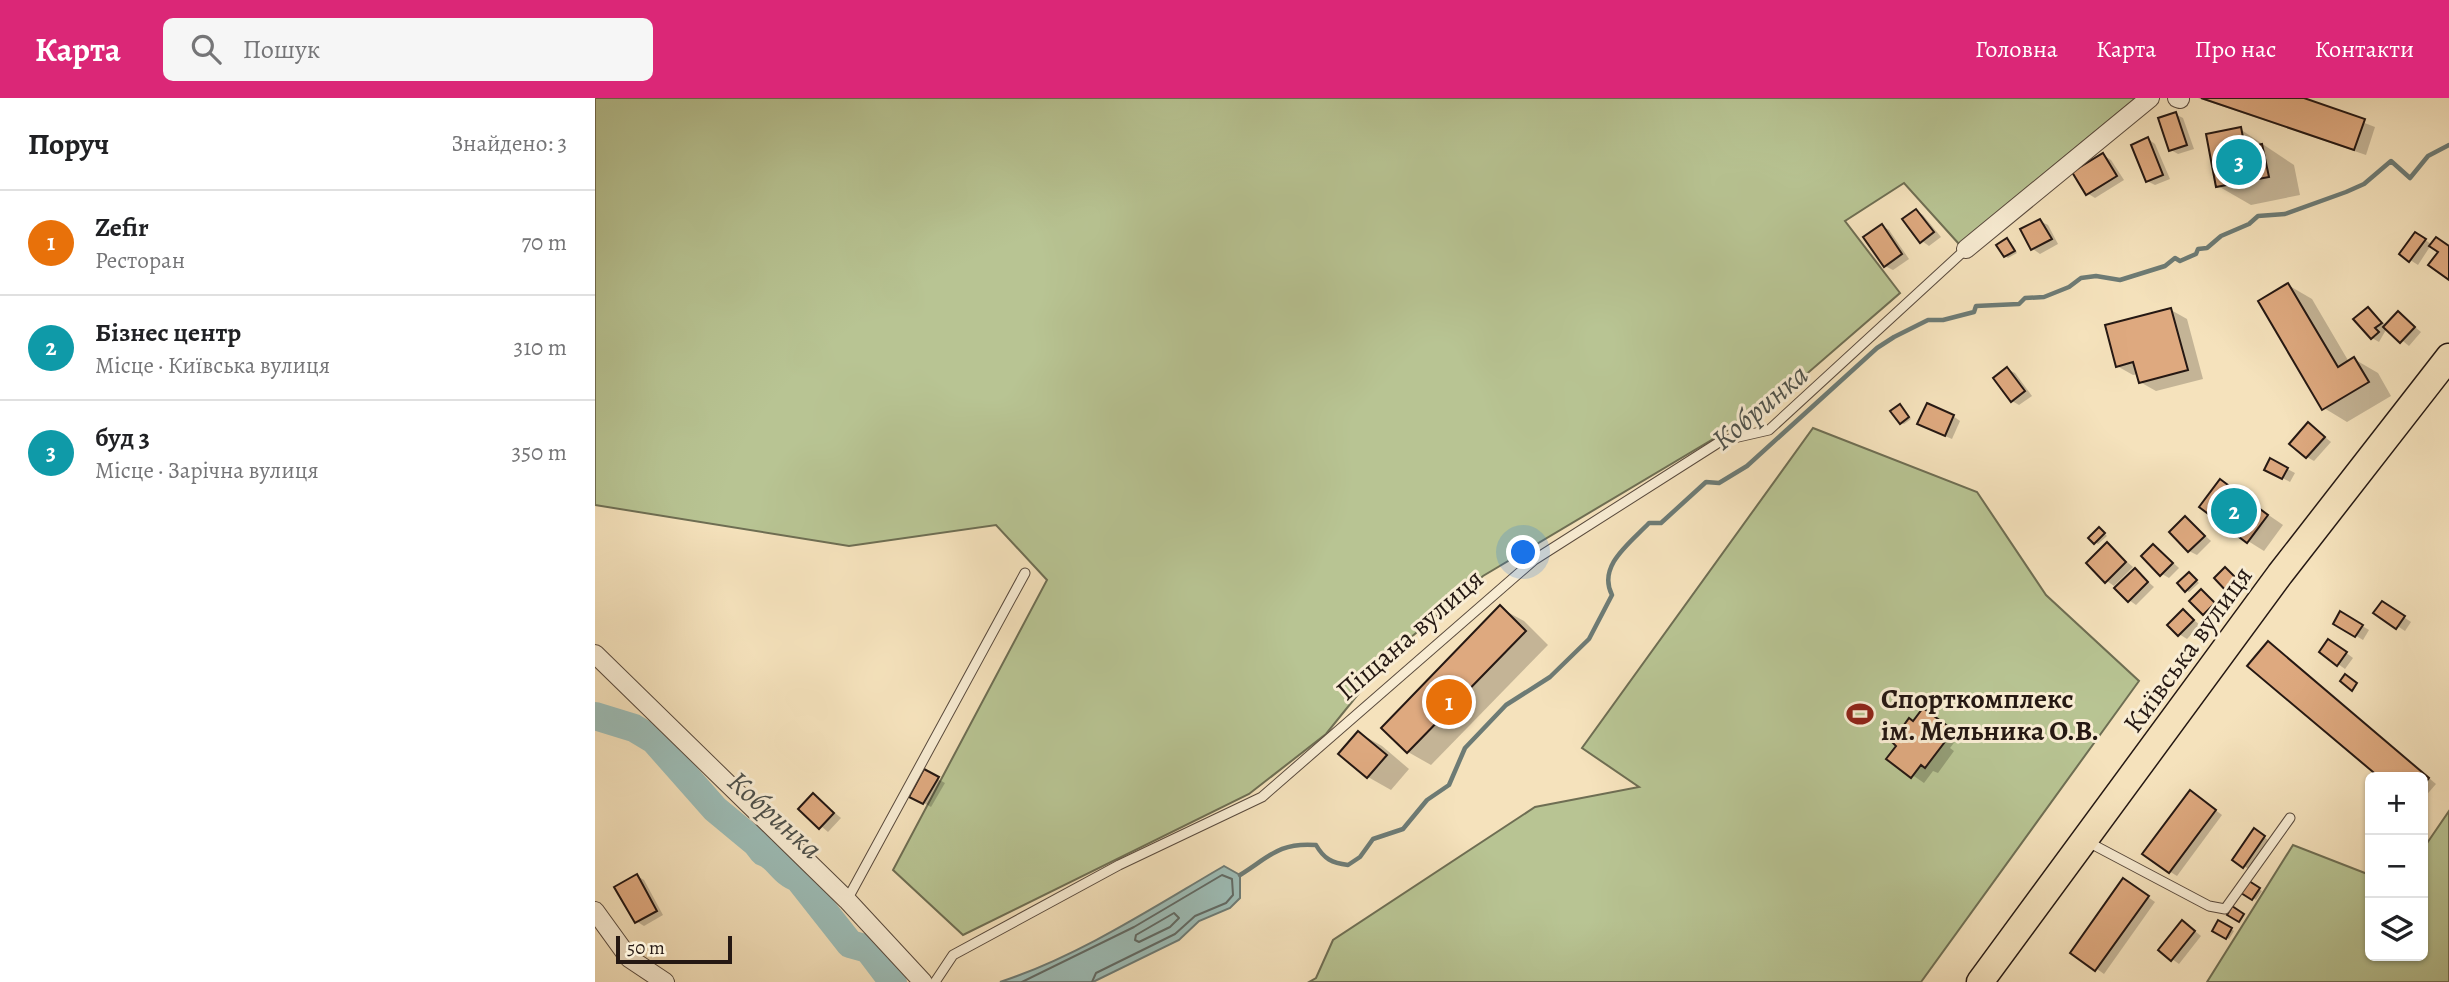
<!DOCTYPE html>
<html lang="uk">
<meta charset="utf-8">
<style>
body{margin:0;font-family:Alegreya,serif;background:#f6f6f6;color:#202124}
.controls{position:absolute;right:21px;bottom:21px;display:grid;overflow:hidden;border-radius:10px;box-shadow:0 2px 5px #0004}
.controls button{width:63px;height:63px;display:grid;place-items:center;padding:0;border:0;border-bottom:2px solid #e0e0e0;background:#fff;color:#202124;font:35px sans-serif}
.scale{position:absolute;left:21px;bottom:18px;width:116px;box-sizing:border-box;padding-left:7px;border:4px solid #251813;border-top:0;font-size:19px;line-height:24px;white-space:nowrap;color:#251813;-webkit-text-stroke:5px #f8ecd3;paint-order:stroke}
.you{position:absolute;left:929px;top:455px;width:24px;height:24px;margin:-18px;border:5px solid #fff;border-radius:50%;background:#1a73e8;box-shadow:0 0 0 10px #1a73e833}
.badge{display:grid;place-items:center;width:46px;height:46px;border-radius:50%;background:#db2777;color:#fff;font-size:23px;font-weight:700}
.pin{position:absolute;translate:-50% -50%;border:4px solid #fff;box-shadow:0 2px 7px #0006}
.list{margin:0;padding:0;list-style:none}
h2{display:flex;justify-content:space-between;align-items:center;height:91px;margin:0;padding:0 28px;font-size:30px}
h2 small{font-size:23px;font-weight:400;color:#757577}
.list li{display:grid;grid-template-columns:46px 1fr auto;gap:21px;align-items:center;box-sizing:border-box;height:105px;padding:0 28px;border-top:2px solid #e0e0e0}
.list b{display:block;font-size:26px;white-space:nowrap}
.list p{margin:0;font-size:23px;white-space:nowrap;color:#757577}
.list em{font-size:23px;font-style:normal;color:#757577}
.icon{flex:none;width:38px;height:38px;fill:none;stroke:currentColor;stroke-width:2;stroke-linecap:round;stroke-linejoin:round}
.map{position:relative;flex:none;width:1854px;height:884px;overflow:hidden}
header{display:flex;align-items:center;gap:42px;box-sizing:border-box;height:98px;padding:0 35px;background:#db2777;color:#fff}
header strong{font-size:33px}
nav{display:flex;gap:38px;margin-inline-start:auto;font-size:24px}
.search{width:490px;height:63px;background:#f6f6f6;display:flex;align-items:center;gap:18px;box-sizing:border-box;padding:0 24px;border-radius:10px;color:#757577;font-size:26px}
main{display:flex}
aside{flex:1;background:#fff}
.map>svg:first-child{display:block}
</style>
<header>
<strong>Карта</strong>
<div class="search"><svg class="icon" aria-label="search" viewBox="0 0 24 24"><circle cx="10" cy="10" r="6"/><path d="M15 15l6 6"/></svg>Пошук</div>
<nav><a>Головна</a><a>Карта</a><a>Про нас</a><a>Контакти</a></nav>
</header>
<main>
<aside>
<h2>Поруч<small>Знайдено: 3</small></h2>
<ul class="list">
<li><span class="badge" style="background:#e8710a">1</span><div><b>Zefir</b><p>Ресторан</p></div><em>70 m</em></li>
<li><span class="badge" style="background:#0f9aa8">2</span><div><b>Бізнес центр</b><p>Місце · Київська вулиця</p></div><em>310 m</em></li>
<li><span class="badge" style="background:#0f9aa8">3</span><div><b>буд 3</b><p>Місце · Зарічна вулиця</p></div><em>350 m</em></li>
</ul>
</aside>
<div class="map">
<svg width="1854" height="884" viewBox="0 0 1854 884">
<rect width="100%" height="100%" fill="#f5e2bc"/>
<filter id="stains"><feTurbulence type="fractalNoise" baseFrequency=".00286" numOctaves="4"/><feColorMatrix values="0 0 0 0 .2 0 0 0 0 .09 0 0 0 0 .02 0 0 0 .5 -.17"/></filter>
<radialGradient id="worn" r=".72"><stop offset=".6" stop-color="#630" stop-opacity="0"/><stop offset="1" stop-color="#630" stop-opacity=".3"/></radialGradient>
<g fill="#b8c493" stroke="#6e6e53" stroke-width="2">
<polygon points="0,0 1541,0 1364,146 1309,85 1250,123 1305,195 1177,306 888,478 794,558 731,636 654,696 368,837 298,772 452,482 401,427 254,448 0,407"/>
<polygon points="1218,330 1382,394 1451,497 1544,583 1326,884 714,884 721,880 738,842 940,709 1044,689 987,650"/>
<polygon points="1854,713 1854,884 1612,884 1698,747 1775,777 1775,858 1828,858 1828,751"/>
</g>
<path fill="#9dbdb7" stroke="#6d7b75" stroke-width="2" d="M629,768L645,777V800L635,810L604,823L584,842L498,884H405C484,858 557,810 629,768Z"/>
<g fill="#0003">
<polygon points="1603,0 1704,0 1780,29 1771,57"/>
<polygon points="1580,16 1588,20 1599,51 1583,56 1576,52"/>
<polygon points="1645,31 1699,67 1705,97 1656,107 1623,88"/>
<polygon points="1553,41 1560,46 1575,81 1560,87 1552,83"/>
<polygon points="1508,57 1516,62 1529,82 1500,100 1492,95"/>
<polygon points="1321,113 1328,117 1346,139 1334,148 1327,143"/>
<polygon points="1445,123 1453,127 1463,146 1445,156 1438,151 1427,132"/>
<polygon points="1287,128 1294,132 1314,161 1298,172 1290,168"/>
<polygon points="1828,140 1837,147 1854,149 1854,180 1845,154 1836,147 1823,167 1806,156"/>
<polygon points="1412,142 1422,155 1413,160 1410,158"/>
<polygon points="1693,187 1717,201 1754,264 1759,261 1783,275 1796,298 1752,324 1729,310"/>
<polygon points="1773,211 1792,228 1803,215 1826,234 1814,248 1792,230 1784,244 1777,240"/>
<polygon points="1576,212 1592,221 1608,281 1561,293 1545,284 1543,276 1538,277 1522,268"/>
<polygon points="1412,271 1420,275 1437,298 1424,307 1417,303"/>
<polygon points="1308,310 1316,321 1309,326 1306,325"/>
<polygon points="1358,318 1365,323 1357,341 1332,330"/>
<polygon points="1714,326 1736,344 1719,363 1712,359"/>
<polygon points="1676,362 1700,375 1695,384 1671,371"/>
<polygon points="1626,384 1688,427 1669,453 1653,443"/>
<polygon points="1591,420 1616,443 1602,457 1594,453"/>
<polygon points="1507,433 1512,438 1503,446 1500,444"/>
<polygon points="1512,447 1538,469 1519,488 1512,483"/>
<polygon points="1559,448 1584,470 1574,480 1567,476"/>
<polygon points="1630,471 1652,490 1643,499 1635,495"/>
<polygon points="1540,472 1559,489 1541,507 1534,502"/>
<polygon points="1597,478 1604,485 1594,494 1591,492"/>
<polygon points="1607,493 1626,510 1617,519 1609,515"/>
<polygon points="1794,509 1816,524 1810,533 1781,514"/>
<polygon points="905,510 929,523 953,547 836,667 813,654"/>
<polygon points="1588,513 1605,527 1592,541 1584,536"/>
<polygon points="1746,515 1774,532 1768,542 1740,525"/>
<polygon points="1741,547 1758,560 1750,571 1743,566"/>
<polygon points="1680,550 1841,686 1828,701 1828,679 1786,679 1655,568"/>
<polygon points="1329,612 1365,637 1355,650 1359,653 1343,675 1338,673 1329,685 1294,661"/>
<polygon points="764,635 787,648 814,671 796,692 773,679"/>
<polygon points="330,674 350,685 336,709 317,698"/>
<polygon points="218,697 246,720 233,734 206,711"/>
<polygon points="1603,699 1627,717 1582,778 1574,773"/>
<polygon points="1666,737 1676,744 1656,773 1649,768"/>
<polygon points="42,778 49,782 68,817 49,828 41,823"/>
<polygon points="1655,786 1667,793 1661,802 1649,795"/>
<polygon points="1536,787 1560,804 1509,876 1478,854"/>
<polygon points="1624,824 1639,833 1634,841 1619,833"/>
<polygon points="1595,829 1606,838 1584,866 1577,861"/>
</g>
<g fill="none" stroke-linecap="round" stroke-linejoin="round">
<g stroke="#616a65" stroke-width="2">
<polygon points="579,815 584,820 575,829 544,844 540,842 541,837"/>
<polyline points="427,884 539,829 627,777 637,781 638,797 631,805 600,818 580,836 501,875 497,884"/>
</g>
<path stroke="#6d7b75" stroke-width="4.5" d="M645,777C674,759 684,744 721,747C729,761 737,765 753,767L765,759L778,741L808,731L832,702L854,687L870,650L911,607L955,579L994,541L1017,497C1002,468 1035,445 1054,425H1066L1111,384L1124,385L1152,368L1282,250L1299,239L1333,222H1348L1379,214L1381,208L1424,206L1430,200L1449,199L1474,189L1486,180L1501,178L1525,182L1570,168L1580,160L1585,163L1601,156L1603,151L1612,150L1626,138L1654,126L1663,118L1690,116L1751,94L1769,86L1796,63L1815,80L1833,58L1854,47"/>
<path stroke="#9dbdb7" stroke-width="28" d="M0,618L39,630L59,642L120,711L161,745L168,754C182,758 188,776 203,780L255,846L273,851L298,884"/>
</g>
<g fill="#dea97f" stroke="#251813" stroke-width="2">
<polygon points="1606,0 1709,0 1770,21 1759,52"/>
<polygon points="1581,14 1592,47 1574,53 1563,20"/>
<polygon points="1646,29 1650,50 1667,46 1674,79 1621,89 1611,36"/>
<polygon points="1553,39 1568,77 1551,84 1536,47"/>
<polygon points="1508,55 1522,78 1491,97 1477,74"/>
<polygon points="1321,111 1339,134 1325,145 1307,121"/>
<polygon points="1445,121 1457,141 1436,152 1425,131"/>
<polygon points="1287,126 1307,156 1289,169 1268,139"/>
<polygon points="1820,134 1831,141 1814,164 1804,156"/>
<polygon points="1841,139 1854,148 1854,182 1833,167 1843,154 1834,148"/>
<polygon points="1412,140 1420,153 1409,159 1401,147"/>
<polygon points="1693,185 1743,269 1759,259 1774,284 1727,312 1663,203"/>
<polygon points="1773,209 1787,225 1780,230 1784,234 1776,241 1758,221"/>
<polygon points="1576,210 1593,272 1544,285 1538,264 1521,269 1510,227"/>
<polygon points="1803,213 1820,229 1805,245 1788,229"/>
<polygon points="1412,269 1430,293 1416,304 1398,280"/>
<polygon points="1332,305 1359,317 1350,338 1322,326"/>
<polygon points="1305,306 1314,319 1305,326 1295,313"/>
<polygon points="1713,324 1730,339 1711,360 1694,346"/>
<polygon points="1675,360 1693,370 1687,381 1669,372"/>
<polygon points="1625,381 1673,417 1652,445 1604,409"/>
<polygon points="1590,418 1610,438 1593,454 1574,434"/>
<polygon points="1504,429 1510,435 1499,446 1493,440"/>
<polygon points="1512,444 1531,464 1510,485 1491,465"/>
<polygon points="1558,446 1578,465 1565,478 1546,458"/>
<polygon points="1630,469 1646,485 1634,496 1619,480"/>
<polygon points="1540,470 1553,484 1533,504 1519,490"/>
<polygon points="1594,474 1602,482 1590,494 1582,485"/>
<polygon points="1606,491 1620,505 1608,517 1594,503"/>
<polygon points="1787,503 1810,518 1801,531 1778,515"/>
<polygon points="905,507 931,533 812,655 786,630"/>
<polygon points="1588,511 1599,522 1583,538 1572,527"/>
<polygon points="1745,513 1768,527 1760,539 1738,526"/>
<polygon points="1733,541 1752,554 1742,568 1724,554"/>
<polygon points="1673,543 1834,680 1828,688 1828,679 1784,679 1652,568"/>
<polygon points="1750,576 1762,585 1757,593 1745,583"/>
<polygon points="1328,610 1354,629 1344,642 1349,645 1330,670 1326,667 1316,680 1291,661 1301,648 1297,644 1314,620 1318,623"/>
<polygon points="763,633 792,657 772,680 743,656"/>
<polygon points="329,671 344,679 328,706 314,699"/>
<polygon points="1595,692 1621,712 1574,775 1547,756"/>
<polygon points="218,695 239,715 224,731 203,711"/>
<polygon points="1659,730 1670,738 1648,770 1637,762"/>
<polygon points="42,776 62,813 40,825 19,789"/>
<polygon points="1528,780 1554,798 1500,873 1475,855"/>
<polygon points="1654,783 1665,790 1657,802 1646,795"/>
<polygon points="1637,808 1649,816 1644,824 1632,817"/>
<polygon points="1587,822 1600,833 1576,863 1563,852"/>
<polygon points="1623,822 1637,830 1631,841 1617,833"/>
</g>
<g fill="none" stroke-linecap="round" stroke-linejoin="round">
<g stroke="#594a3d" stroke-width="11">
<g id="service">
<polyline points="1493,744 1614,808 1630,811 1695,720"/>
<polyline points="252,802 430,475"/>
<polyline points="340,884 358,857 524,767 667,699 939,462 1126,343 1174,332 1371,151"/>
</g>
</g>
<g stroke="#594a3d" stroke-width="20">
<g id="minor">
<polyline points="1582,0 1585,1"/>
<polyline points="1371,151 1555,0"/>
<polyline points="0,556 252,802 328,884"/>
<polyline points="0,813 34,860 70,884"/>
</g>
</g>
<g stroke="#251813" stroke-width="29">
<polyline id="primary" points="1385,884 1685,476 1854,259"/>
</g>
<use href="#service" stroke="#f8ecd3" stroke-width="9"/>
<use href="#minor" stroke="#f8ecd3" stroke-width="18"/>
<use href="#primary" stroke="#f5e2bc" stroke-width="26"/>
</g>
<defs>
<g id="stadium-bare" transform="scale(2.1)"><path d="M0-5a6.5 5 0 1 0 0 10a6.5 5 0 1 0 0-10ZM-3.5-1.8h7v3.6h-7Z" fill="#8f2418" stroke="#f8ecd3" stroke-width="2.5" paint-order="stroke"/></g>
</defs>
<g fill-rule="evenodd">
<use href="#stadium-bare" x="1265" y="616"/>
</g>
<g text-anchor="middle" stroke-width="6" stroke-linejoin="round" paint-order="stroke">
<g font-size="28" fill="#251813" stroke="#f8ecd3">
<text transform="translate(814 536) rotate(-41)" y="10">Піщана вулиця</text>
<text transform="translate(1592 551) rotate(-54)" y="10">Київська вулиця</text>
</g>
<g font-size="28" font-weight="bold" fill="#251813" stroke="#f8ecd3" text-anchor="start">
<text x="1286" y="610">Спорткомплекс<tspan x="1286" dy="32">ім. Мельника О.В.</tspan></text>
</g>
<g font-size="30" font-style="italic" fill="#4f524c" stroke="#f8ecd3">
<text transform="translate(1165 309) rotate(-40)" y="10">Кобринка</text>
<text transform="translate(180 717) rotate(42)" y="10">Кобринка</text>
</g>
</g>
<rect width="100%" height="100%" filter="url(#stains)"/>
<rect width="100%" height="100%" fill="url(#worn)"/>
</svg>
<div class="controls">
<button>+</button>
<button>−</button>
<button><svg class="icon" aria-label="layers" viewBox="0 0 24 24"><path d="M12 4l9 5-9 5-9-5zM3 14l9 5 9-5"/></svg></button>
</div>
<div class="scale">50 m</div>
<div class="you"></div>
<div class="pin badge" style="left:854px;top:604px;background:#e8710a">1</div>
<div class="pin badge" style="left:1639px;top:413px;background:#0f9aa8">2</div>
<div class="pin badge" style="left:1644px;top:64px;background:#0f9aa8">3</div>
</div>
</main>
